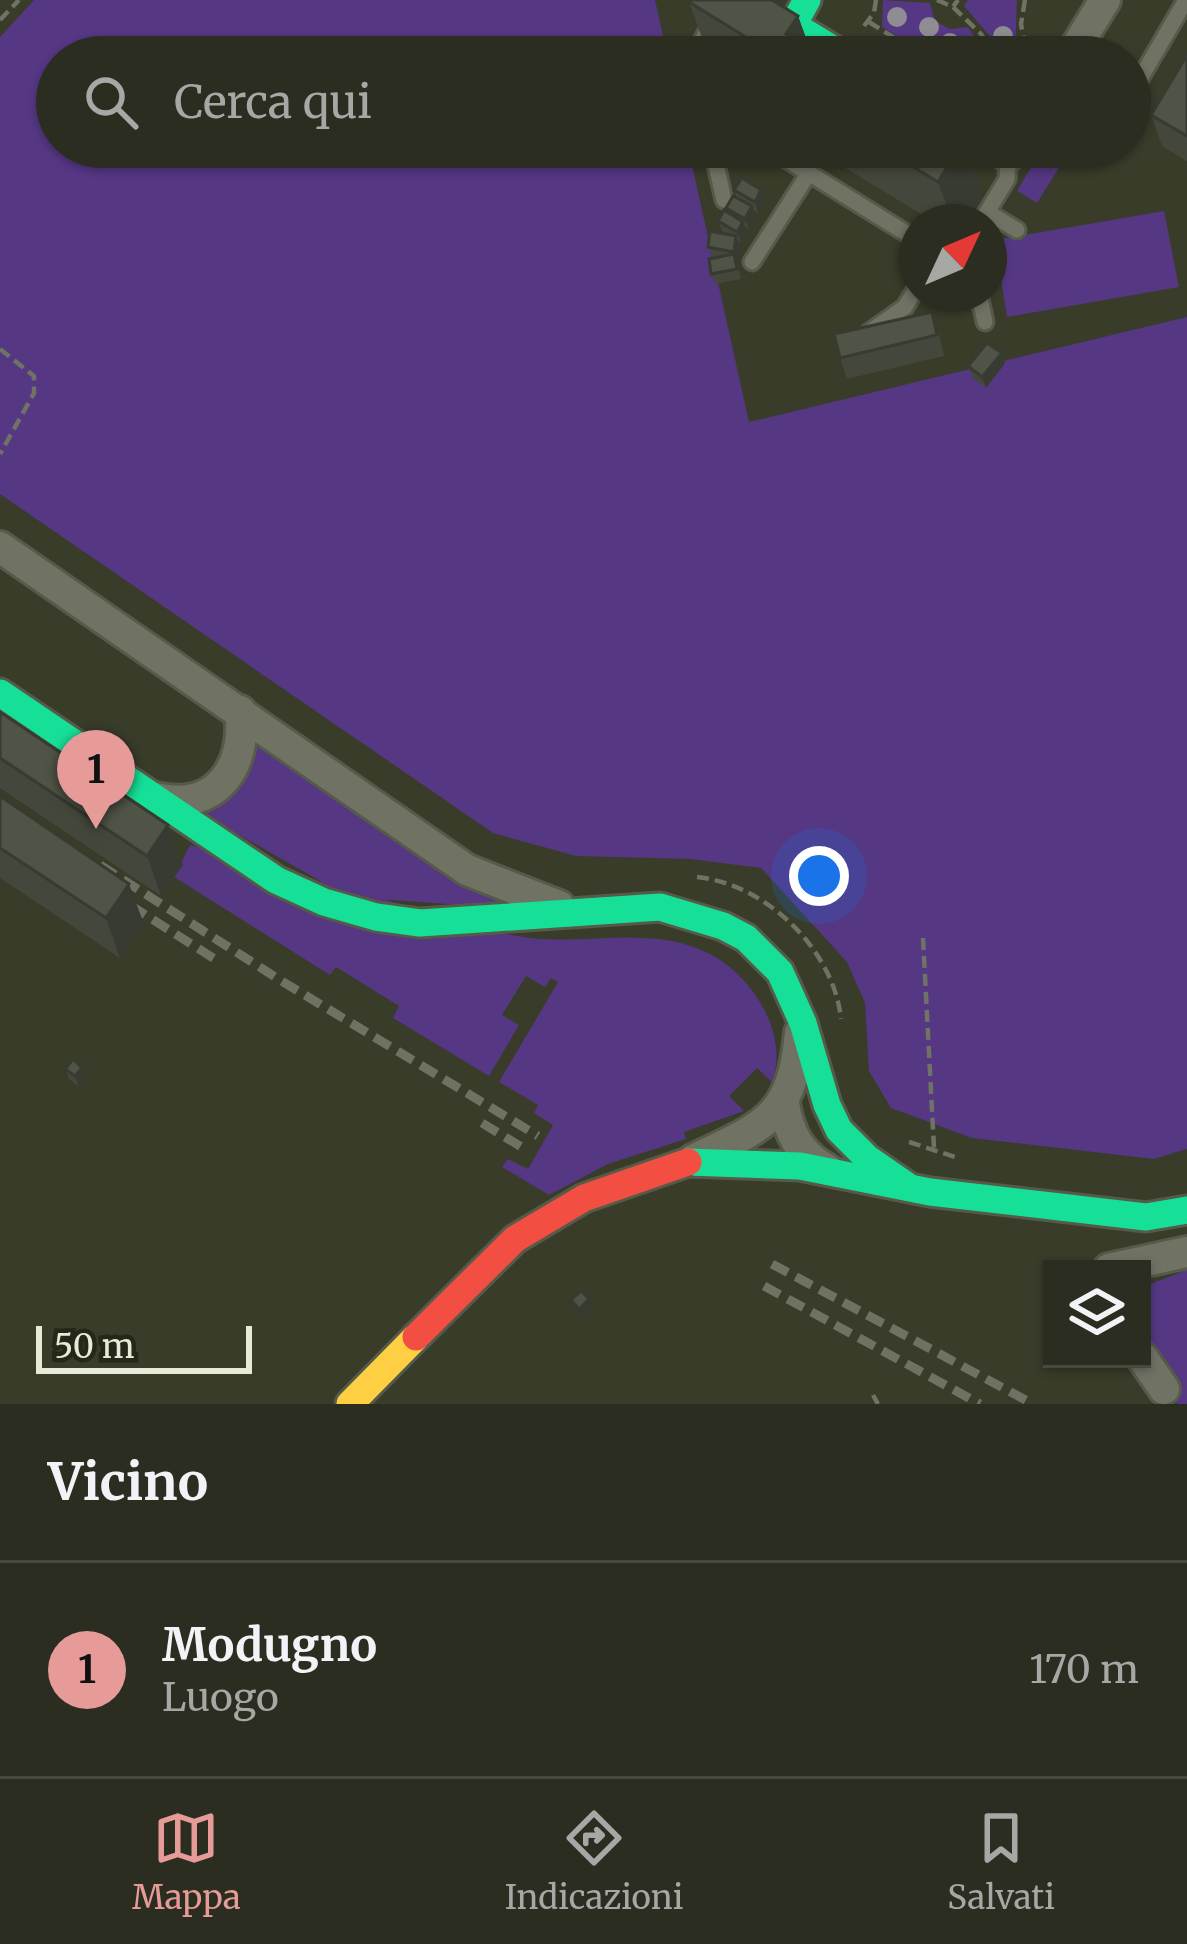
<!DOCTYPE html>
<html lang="it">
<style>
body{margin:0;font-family:Merriweather,serif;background:#323528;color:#f1f3f6}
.controls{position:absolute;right:36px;bottom:36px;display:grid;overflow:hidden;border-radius:0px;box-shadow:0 3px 9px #0004}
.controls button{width:108px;height:108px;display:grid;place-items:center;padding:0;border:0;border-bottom:3px solid #46493d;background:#2a2d1f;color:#f1f3f6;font:60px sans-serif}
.compass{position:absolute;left:899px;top:204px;width:108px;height:108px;border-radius:50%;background:#2a2d1f;box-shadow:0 3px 9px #0004;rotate:46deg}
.scale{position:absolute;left:36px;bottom:30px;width:216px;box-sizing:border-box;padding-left:12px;border:6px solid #e6ead6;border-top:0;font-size:33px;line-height:42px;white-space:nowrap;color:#e6ead6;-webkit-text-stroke:9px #252819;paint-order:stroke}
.you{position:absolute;left:819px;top:876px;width:42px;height:42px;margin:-30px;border:9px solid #fff;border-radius:50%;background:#1a73e8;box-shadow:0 0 0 18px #1a73e833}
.badge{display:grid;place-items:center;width:78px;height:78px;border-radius:50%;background:#e69b98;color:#111;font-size:39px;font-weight:700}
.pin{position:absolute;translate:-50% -99px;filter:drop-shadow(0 3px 6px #0008)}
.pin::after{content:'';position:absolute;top:63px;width:42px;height:36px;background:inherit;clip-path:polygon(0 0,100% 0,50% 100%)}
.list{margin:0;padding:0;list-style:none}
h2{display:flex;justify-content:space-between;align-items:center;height:156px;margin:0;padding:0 48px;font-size:51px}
h2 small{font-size:39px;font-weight:400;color:#a5a8a4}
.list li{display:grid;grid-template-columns:78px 1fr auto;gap:36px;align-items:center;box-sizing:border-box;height:216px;padding:0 48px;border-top:3px solid #46493d}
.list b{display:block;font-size:45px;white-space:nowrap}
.list p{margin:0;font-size:39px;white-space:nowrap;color:#a5a8a4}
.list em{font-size:39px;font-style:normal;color:#a5a8a4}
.icon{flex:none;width:66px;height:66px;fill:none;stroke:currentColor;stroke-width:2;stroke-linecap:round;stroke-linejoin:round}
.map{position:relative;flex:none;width:1187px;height:1404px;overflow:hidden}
.search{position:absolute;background:#2a2d1f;box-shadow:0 3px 9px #0004;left:36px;right:36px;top:36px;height:132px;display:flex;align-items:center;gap:30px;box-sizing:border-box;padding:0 42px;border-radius:66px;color:#a5a8a4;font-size:45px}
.sheet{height:372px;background:#2a2d1f}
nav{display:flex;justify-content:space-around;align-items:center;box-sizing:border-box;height:168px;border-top:3px solid #46493d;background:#2a2d1f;font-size:33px;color:#a5a8a4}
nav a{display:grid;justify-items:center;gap:6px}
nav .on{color:#e69b98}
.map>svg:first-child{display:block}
</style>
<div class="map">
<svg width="1187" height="1404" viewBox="0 0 1187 1404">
<rect width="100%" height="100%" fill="#383c29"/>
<g fill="#553784">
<polygon points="34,0 655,0 668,57 57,57 57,147 688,147 749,422 1187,317 1187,1149 1154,1159 972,1138 891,1108 869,1071 865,1003 847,962 761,868 690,859 576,856 493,833 0,494 0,37"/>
<polygon points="883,0 930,3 935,21 950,29 968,27 988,57 931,57 882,27"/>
<polygon points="968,0 1017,0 1015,55 1005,54 964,6"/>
<polygon points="1039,154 1060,166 1037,203 1017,191"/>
<polygon points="1164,211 1179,287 1007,317 995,240"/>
<polygon points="254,736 504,901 504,908 348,897 201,813 218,805"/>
<path d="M190,845C264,866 338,886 411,907C446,917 482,930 517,936C581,948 647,923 708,953C751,974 790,1033 772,1082L757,1068L729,1096L744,1111L684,1132L686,1139L608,1164L549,1195L502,1167L508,1159L528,1169L553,1125L534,1113L538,1105L499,1082L558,982L551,978L545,987L526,976L502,1015L519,1025L489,1076L393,1018L399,1006L336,967L330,975L174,877Z"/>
<polygon points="1187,1270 1187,1404 1177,1404 1142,1339 1142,1287"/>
</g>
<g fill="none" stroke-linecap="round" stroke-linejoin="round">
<g stroke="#565a49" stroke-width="21">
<g id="lane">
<polyline points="693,57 724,0"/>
<polyline points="1130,96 1186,0"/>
<polyline points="712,147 724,200"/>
<polyline points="786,159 917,240"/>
<polyline points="987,212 1017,230"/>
<polyline points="981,222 1007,179 1008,156"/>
<polyline points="752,262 809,173"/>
<polyline points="979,294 985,322"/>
<polyline points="868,333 905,307 917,287"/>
</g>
</g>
<g stroke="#565a49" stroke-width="36">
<g id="street">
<polyline points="1070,57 1105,0"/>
<polyline points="994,147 1008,156 1014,147"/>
<polyline points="0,547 467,870 559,906"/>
<path d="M156,798C215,812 248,768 240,711"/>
<path d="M784,1104C789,1134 800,1155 828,1170"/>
<path d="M693,1160C765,1125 792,1119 800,1033"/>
<polyline points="1109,1269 1187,1252"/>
<polyline points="1142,1357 1164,1389"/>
</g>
</g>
<g stroke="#565a49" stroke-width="33">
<g id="fast">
<polyline points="807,0 793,25 846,57"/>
<polyline points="0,693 276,880 324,902 376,917 420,923 660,907 723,926 746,938 780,972 803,1023 827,1105 839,1130 867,1158 909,1187"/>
<polyline points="688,1162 800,1166 930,1192 1146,1217 1187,1210"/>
</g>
</g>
<g stroke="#565a49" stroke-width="33">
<polyline id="slow" points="350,1404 416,1337"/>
</g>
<g stroke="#6f7264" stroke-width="4.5" stroke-dasharray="12 6" stroke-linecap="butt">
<polyline points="937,0 953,7 958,0"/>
<polyline points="1025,0 1021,24 1027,57"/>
<polyline points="953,7 981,34 997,57"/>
<polyline points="0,20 19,0"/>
<polyline points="869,22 925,57"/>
<polyline points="864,26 874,13 876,0"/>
<polyline points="0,349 34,376 34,393 0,454"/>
<path d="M697,877C766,884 834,950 841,1019"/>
<polyline points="923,938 934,1148"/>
<polyline points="909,1142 955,1157"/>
<polyline points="873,1395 878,1404"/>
</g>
<use href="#lane" stroke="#707364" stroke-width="15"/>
<use href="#street" stroke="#707364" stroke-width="30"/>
<use href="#fast" stroke="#16e098" stroke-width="27"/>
<use href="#slow" stroke="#ffcf43" stroke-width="27"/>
<g stroke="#6f7263" stroke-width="9" stroke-dasharray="18 9" stroke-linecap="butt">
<polyline points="100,865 280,980 538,1136"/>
<polyline points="130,905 221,963"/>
<polyline points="482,1123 528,1151"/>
<polyline points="772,1264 1033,1404"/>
<polyline points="764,1286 980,1404"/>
</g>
<g stroke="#565a49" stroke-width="33" stroke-linecap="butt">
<polyline id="jam-bridge" points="416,1337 515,1239 584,1198 688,1162"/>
</g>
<use href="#jam-bridge" stroke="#f24e42" stroke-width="27"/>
</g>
<g fill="#8f8c93">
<circle cx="897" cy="17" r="10"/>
<circle cx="929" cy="27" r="10"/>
<circle cx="1003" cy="36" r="10"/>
<circle cx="950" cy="43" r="10"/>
</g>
<g fill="#44483c">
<polygon points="689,2 778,3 798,16 809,48 825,57 709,57"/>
<polygon points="1187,55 1187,161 1162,146 1151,115"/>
<polygon points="811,147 966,147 984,195 967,222 934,222"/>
<polygon points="1067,147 1108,147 1097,165"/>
<polygon points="734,190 765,201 758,213 753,210 756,217 749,229 745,227 747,233 741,243 738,241 740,246 737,262 741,279 715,284 711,274 715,258 712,257 708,247 726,234 722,231 718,221 728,212 726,208 737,198"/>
<polygon points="939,333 944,356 847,379 840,358"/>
<polygon points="1005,363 986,388 972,377 968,366"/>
<polygon points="0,712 183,865 161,896 0,788"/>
<polygon points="0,796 144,924 120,958 0,878"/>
<polygon points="82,1068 85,1078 79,1087 69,1079 65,1069"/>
</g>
<g fill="#373b31">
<polygon points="798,16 813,57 786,34"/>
<polygon points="959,147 966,147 984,195 967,222 953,222 938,182"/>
<polygon points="1090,147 1108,147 1097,165"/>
<polygon points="761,190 765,201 758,213 755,202"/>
<polygon points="752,206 756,217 749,229 745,219"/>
<polygon points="743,222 747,233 741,243 737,232"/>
<polygon points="736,236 740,246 737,262 734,252"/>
<polygon points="1002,353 1005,363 986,388 982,377"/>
<polygon points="168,825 183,865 161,896 147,856"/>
<polygon points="129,884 144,924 120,958 106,918"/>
<polygon points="82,1068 85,1078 79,1087 75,1076"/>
<polygon points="589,1299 593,1310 583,1319 579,1309"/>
</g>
<g fill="#4f5446" stroke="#373b31" stroke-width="3">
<polygon points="690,0 772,0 798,16 786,34 825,57 773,57 775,55 689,2"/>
<polygon points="1187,55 1187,136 1151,115"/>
<polygon points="881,147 959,147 938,182"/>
<polygon points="742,178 761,190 755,202 734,190"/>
<polygon points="733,196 752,206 745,219 726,208"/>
<polygon points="724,210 743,222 737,232 718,221"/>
<polygon points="710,231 736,236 734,252 708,247"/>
<polygon points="734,254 737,269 711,274 709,259"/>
<polygon points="932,312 937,335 840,358 834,334"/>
<polygon points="987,343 1002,353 982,377 968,366"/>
<polygon points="0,712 168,825 147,856 0,758"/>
<polygon points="0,796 129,884 106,918 0,848"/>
<polygon points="73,1059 82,1068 75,1076 65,1069"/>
<polygon points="581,1291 589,1299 579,1309 571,1300"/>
</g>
</svg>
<div class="controls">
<button><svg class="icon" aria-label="layers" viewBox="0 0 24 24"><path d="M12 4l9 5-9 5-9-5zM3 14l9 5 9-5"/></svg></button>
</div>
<svg class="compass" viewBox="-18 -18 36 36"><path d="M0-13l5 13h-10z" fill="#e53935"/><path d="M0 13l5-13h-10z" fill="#a5a8a4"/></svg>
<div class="scale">50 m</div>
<div class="you"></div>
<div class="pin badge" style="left:96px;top:829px">1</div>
<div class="search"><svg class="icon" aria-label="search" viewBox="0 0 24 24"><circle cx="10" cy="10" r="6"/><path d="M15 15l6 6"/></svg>Cerca qui</div>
</div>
<section class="sheet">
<h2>Vicino<small></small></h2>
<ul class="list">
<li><span class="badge">1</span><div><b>Modugno</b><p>Luogo</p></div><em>170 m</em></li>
</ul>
</section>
<nav>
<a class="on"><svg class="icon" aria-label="map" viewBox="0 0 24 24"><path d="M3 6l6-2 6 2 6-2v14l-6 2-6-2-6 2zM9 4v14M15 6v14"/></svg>Mappa</a>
<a><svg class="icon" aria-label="directions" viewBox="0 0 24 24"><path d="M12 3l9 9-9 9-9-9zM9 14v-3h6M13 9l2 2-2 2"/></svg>Indicazioni</a>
<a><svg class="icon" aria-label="saved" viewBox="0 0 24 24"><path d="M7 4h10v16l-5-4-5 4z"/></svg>Salvati</a>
</nav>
